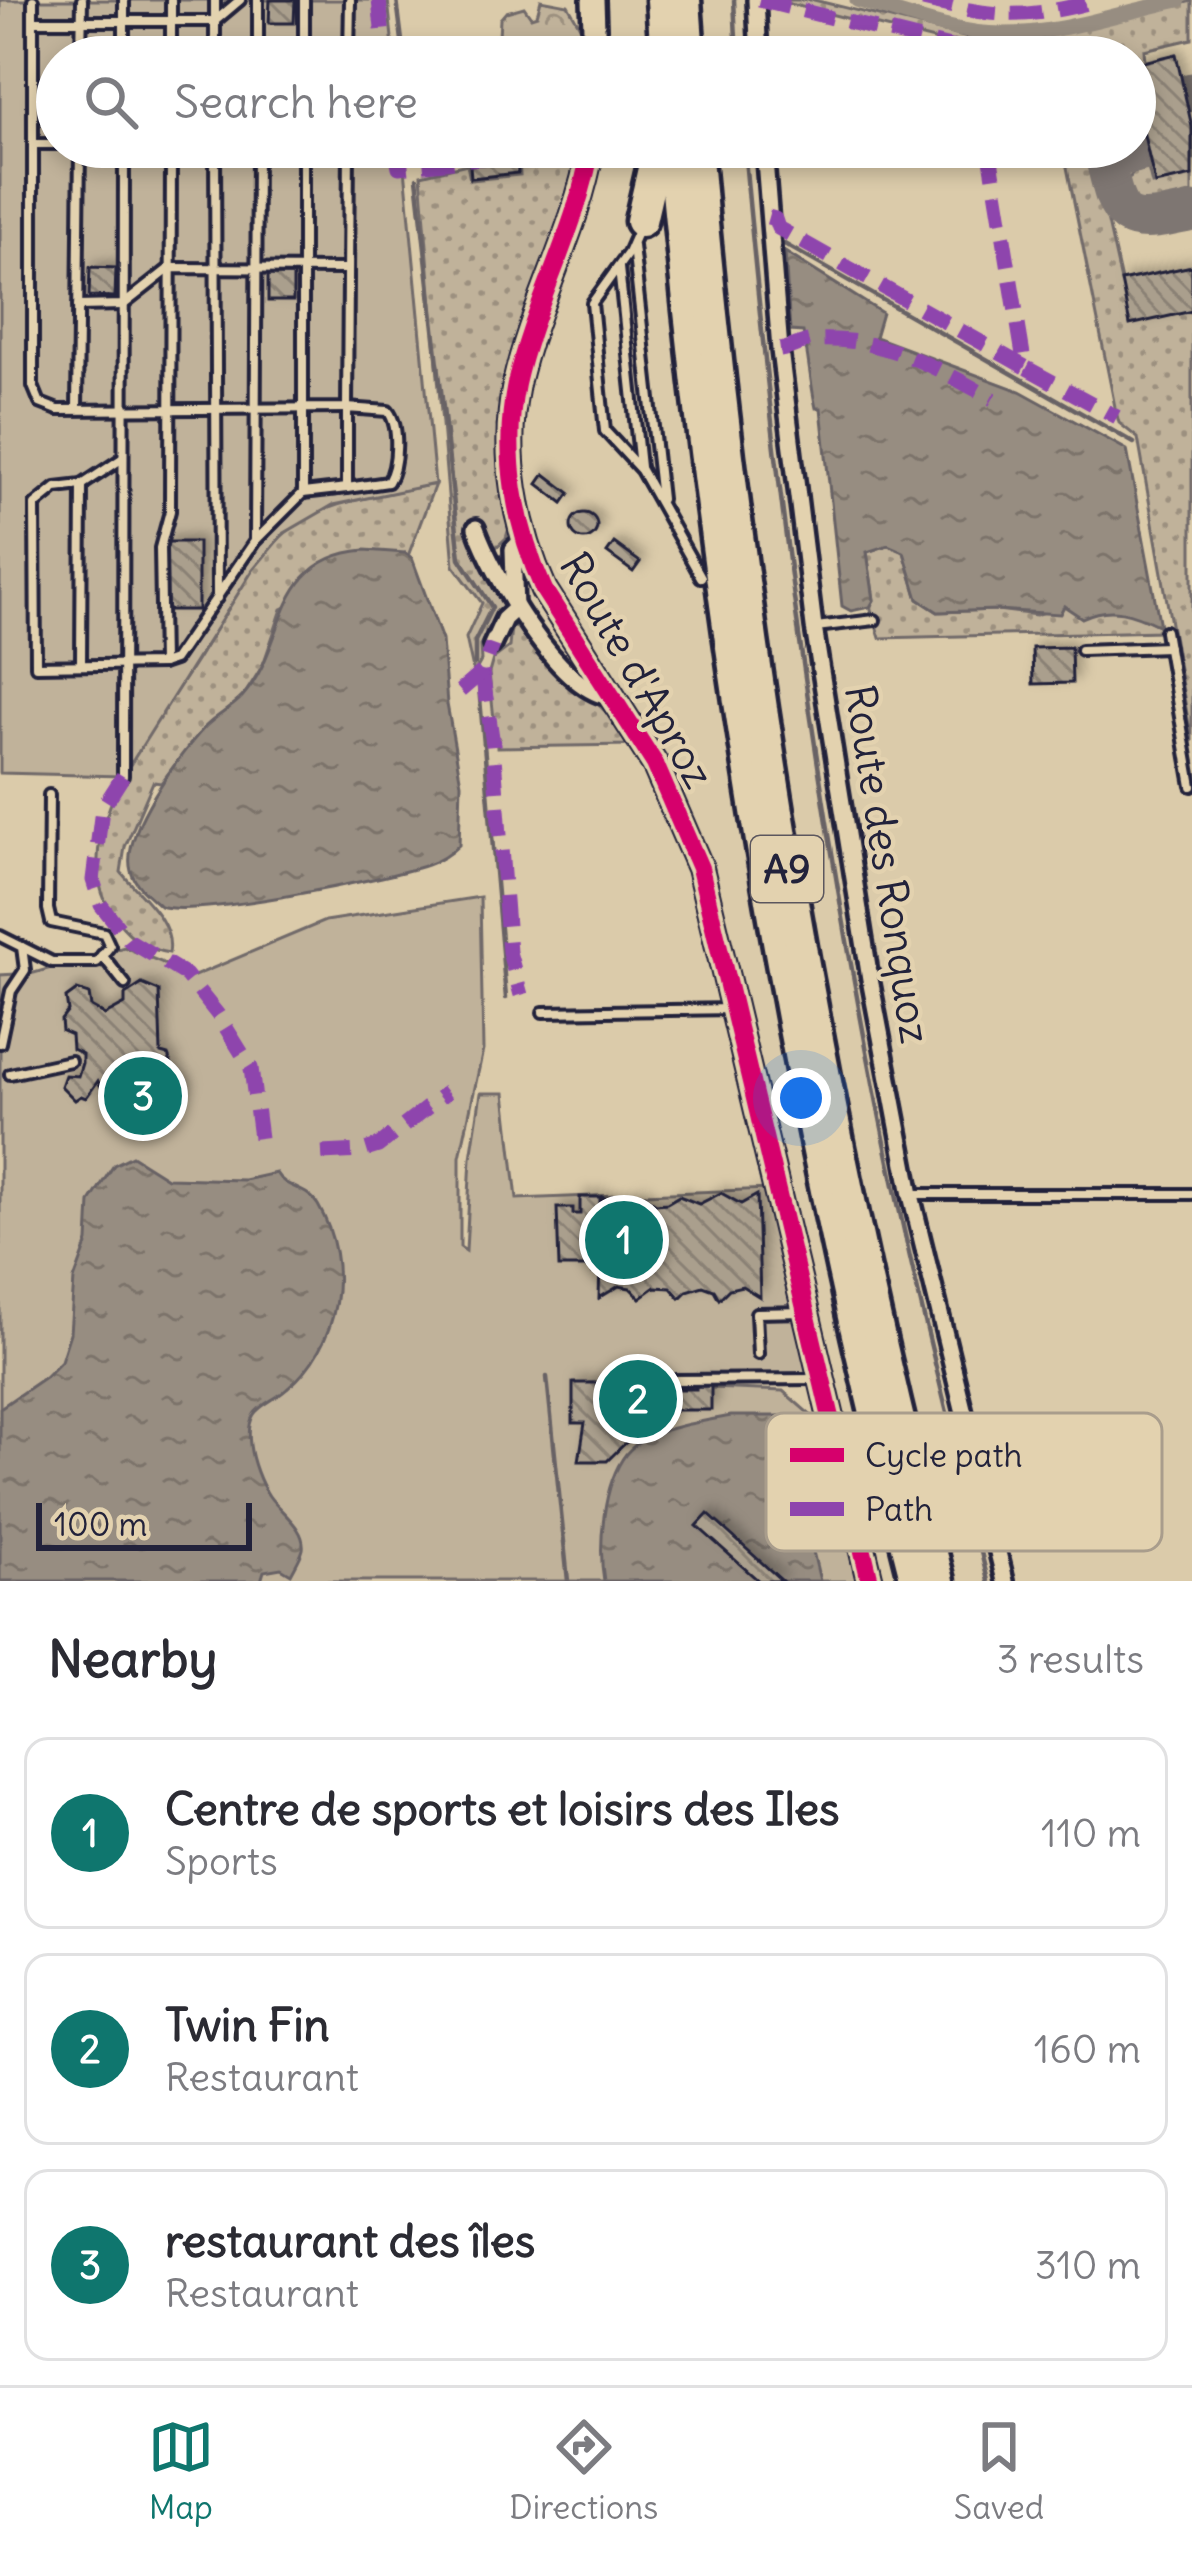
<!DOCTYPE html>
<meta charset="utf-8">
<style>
body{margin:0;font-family:Delius,sans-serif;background:#f2f2f3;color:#2b2b33}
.scale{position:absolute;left:36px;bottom:30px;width:216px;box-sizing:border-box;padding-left:12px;border:6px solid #22223b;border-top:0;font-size:33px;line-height:42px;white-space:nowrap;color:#22223b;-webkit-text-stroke:9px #e3d2af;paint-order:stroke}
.you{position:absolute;left:801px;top:1098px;width:42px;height:42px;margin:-30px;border:9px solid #fff;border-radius:50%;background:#1a73e8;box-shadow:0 0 0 18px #1a73e833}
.badge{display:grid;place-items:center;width:78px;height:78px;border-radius:50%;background:#0f766e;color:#fff;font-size:39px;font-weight:700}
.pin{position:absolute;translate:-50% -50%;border:6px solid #fff;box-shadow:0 3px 12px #0006}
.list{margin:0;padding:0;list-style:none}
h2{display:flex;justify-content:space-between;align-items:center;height:156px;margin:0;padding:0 48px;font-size:51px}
h2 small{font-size:39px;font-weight:400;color:#7c7c81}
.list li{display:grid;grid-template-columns:78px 1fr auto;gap:36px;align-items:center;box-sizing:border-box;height:192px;margin:0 24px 24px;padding:0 24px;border:3px solid #e1e1e2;border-radius:24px}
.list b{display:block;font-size:45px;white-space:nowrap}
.list p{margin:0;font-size:39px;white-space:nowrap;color:#7c7c81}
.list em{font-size:39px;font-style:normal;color:#7c7c81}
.icon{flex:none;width:66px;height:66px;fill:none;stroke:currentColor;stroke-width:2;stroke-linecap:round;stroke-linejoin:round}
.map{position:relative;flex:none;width:1192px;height:1581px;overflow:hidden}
.search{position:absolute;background:#fff;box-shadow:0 6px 18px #0003;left:36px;right:36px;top:36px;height:132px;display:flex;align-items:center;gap:30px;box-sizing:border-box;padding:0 42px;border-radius:66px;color:#7c7c81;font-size:45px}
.sheet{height:804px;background:#fff}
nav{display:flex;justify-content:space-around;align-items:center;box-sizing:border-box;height:168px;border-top:3px solid #e1e1e2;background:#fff;font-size:33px;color:#7c7c81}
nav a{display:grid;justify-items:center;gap:6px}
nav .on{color:#0f766e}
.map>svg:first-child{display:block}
</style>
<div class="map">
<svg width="1192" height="1581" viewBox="0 0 1192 1581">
<defs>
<pattern id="grass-dots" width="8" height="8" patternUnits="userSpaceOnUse" patternTransform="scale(3)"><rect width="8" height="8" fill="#c0b29a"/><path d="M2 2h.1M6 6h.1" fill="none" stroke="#9c907f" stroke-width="1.8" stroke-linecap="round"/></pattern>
<pattern id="forest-crowns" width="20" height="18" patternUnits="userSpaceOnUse" patternTransform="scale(3)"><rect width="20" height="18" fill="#c0b29a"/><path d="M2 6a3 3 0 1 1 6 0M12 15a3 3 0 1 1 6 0" fill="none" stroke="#9c907f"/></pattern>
<pattern id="water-ripples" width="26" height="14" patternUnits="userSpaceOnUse" patternTransform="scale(3)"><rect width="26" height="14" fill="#978d81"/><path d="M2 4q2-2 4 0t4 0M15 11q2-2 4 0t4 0" fill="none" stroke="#7b736b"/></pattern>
<pattern id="building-back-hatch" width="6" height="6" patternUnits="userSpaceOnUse" patternTransform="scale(3)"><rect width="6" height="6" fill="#aa9f8d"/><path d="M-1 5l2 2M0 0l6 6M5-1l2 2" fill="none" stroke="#8a8174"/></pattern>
<filter id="shadow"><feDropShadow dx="5.5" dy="-5.5" stdDeviation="6" flood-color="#0004"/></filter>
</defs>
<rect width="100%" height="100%" fill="#dbcbaa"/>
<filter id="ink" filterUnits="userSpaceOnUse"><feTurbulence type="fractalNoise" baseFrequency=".00833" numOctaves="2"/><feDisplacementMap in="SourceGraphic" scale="24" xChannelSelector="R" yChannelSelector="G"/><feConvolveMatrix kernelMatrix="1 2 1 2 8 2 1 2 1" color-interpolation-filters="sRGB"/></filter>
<g filter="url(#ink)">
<g fill="url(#grass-dots)" stroke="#716a6a" stroke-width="3">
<polygon points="774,0 814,0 988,43 1047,37 1192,1 1192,39 1144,50 1145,61 1135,64 1135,57 979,57 974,50"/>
<polygon points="1063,147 1091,147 1121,281 1192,266 1192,742 1138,438 1119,423 1115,407"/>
<polygon points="519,160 571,166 577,171 501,451 510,525 506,538 489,554 475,545 503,605 480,645 481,661 474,674 466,638 482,603 454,566 421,175 467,164 470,180 520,175"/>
<path d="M1148,168L1152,184L1192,176V201C1174,205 1139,222 1127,200C1122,189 1127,181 1133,173Z"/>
<path d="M435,484L408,556L405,553L282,609L263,665L243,697L203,729L161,783L153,782L125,847L121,872C139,895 175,921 169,953C147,950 130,937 117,920C57,846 152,729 193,666C220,623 244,572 281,537C321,499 384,495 435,484Z"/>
<polygon points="888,545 904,552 918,599 938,612 997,610 1036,615 1063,606 1131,612 1160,626 1161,631 880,638 870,607 874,600 867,552"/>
<polygon points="511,627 520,628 617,723 633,745 497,747 489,673 493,659 509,647"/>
</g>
<polygon fill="url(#forest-crowns)" stroke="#716a6a" stroke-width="3" points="541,0 568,5 586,37 585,57 511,57 510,44 499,37 500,19 506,12 524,7 531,17 537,15"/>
<g fill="#c0b29a" stroke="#716a6a" stroke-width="3">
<polygon points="0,0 388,0 394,57 57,57 57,147 403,147 435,484 333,505 283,534 253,570 123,776 0,773"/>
<polygon points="480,897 483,1050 460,1157 460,1247 466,1251 471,1158 481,1093 505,1093 517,1199 770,1189 812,1374 588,1383 783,1391 822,1425 858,1581 0,1581 0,975 34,973 124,947 161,962 182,976 192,977 325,921"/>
</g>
<g fill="url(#water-ripples)" stroke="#686265" stroke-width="3">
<path d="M785,252L882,313L875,337L1020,391L1127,450L1160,626C1133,613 1111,604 1082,618L1064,606L1060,614L997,610L938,612L918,599L904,552L888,545L867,552L874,600L870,607L851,611L842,606L821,408H816C810,382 809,358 803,332L790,331Z"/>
<path d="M365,550L405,553L412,558L442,640L447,704L461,783L459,845C450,854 439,861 427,865C385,879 196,918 160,906C149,896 135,886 131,871C120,834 181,752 206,726C217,715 232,708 242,697C290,643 271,558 365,550Z"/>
<path d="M132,1156L167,1178L244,1180L276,1173C285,1189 308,1187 318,1205C353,1265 340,1345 287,1389C266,1408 245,1404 250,1445C252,1461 260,1483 269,1496C280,1512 306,1528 303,1549C301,1557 295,1566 291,1574L281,1568L264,1571L261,1581H0V1408L45,1377L61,1361L70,1333L74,1280L88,1242L90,1202L114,1165Z"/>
<path d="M731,1416H781L820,1581H782L708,1515L698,1526L759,1581H604C598,1546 603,1483 626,1454C647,1428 700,1422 731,1416Z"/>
</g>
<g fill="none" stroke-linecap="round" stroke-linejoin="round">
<g stroke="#686265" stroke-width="4.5">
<polyline points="397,0 404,57"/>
<polyline points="734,0 737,57"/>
<polyline points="413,147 414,152"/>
<path d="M744,147C772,465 814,780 875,1093C907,1257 949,1419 988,1581"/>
<polyline points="417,178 460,558 492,607 475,641 475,664"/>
<polyline points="779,241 1134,443"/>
<polyline points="479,687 506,998"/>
<polyline points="547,1377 568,1581"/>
</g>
<path stroke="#978d81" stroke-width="15" d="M857,0C903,14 955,34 1003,34C1061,34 1123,12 1179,0"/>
<g stroke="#7e7672" stroke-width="39">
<polyline points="1135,105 1192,92"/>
<path d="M1102,147C1119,218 1115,230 1192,212"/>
<polyline points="1108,170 1115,158 1192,141"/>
</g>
</g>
<g fill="url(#building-back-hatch)" stroke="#22223b" stroke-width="3" filter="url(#shadow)">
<polygon points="270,0 295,0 294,23 269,23"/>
<polygon points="1176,54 1192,127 1192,176 1155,184 1135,95 1135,64"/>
<polygon points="517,161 518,173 471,178 470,165"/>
<polygon points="1192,266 1192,311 1130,325 1121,281"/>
<polygon points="90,267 116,268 115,297 89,296"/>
<rect x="268" y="275" width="25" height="26"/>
<polygon points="545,474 570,493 563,503 538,484"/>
<circle cx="584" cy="526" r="13"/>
<rect x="166" y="542" width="32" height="68"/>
<polygon points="614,543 640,562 633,572 607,553"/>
<polygon points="1071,647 1072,683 1033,684 1032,648"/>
<polygon points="142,984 159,991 161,1053 168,1055 177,1078 185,1081 186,1091 179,1096 168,1092 168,1084 161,1082 144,1092 129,1080 112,1091 101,1087 98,1081 86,1098 81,1096 75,1100 61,1086 65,1075 78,1076 82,1063 82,1054 72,1049 71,1035 62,1031 61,1020 68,1011 66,998 77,990 89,994 91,1007 105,1015 125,1004 125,995"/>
<polygon points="639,1193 656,1204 667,1203 679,1196 699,1204 721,1193 741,1204 757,1195 760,1297 742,1286 729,1289 719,1299 714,1290 703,1286 687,1291 680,1298 671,1288 655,1287 640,1298 630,1288 619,1286 599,1298 602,1197 619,1204"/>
<polygon points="580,1197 600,1197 600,1274 593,1273 593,1267 559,1267 557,1208 573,1208 573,1214 580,1214"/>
<polygon points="573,1383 659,1383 659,1389 696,1389 696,1383 711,1383 711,1410 659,1410 607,1461 579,1461 585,1423 573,1423"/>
<polygon points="708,1514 782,1581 759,1581 697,1526"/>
</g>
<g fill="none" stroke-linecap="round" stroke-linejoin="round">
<g stroke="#22223b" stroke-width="16">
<g id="service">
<polyline points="33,0 33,386 40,403 58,410 347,408 349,147"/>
<polyline points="33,21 215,21 240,0"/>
<polyline points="81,57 82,0"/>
<polyline points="124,57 124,0"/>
<polyline points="171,57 171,0"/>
<polyline points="215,57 215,0"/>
<polyline points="258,57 258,0"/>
<polyline points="304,57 304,0"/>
<polyline points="349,57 350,0"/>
<polyline points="33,144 57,144"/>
<polyline points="215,147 217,598"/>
<polyline points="639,228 628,253 592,303 605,431 641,470 701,577"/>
<polyline points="633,246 661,499"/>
<polyline points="619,268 640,467"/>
<polyline points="78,306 123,305 170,268 348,269"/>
<path d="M347,408L388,411C400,426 398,466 388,482L347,488Z"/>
<polyline points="77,409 80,147"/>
<polyline points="123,458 82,485 56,488 35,505 36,666 162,664 174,660 255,541 303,493 347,488"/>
<polyline points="303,493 303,147"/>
<polyline points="255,540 257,147"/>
<polyline points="816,627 875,620"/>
<polyline points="1165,631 1192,786"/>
<polyline points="1081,650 1168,647"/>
<polyline points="162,664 160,548 170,511 171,147"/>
<polyline points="81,665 82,485"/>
<polyline points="123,776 124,147"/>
<polyline points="0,936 22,947 25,970 11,991 0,1043"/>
<polyline points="22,947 52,962 97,962 110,946 104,933 51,922 48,909 49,795"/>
<polyline points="102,955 125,984"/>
<polyline points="543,1012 733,1009"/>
<polyline points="10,1074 70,1061"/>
<polyline points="913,1194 1192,1194"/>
<polyline points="758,1354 756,1313 805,1312"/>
<polyline points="673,1380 821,1379"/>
</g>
</g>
<g stroke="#22223b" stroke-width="24">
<g id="minor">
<polyline points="756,0 759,57"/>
<polyline points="764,147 780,350 814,627 870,979 911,1195 1005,1581"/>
<path d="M476,528C492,573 559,693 612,697"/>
<polyline points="492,645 504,619 515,609 513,549 524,538"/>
</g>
</g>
<g stroke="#22223b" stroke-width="30">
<g id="tertiary">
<polyline points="593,0 595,57"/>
<path d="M591,147C577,230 534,303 516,384C502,454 515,526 544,590L655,764L700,868L870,1581"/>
</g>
</g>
<g stroke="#22223b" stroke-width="39">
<g id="motorway">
<polyline points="662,0 666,57"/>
<polyline points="685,0 689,57"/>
<path d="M673,147C716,631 796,1110 916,1581"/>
<path d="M696,147C738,631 817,1111 939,1581"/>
<polyline points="641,221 658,147"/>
</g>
</g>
<use href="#service" stroke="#e3d2af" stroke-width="8"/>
<use href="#minor" stroke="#e3d2af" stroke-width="15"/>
<use href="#tertiary" stroke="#e3d2af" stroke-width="21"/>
<use href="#motorway" stroke="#e3d2af" stroke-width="30"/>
<g stroke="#8e44ad" stroke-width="15" stroke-dasharray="30 15" stroke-linecap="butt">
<polyline points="379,0 385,57"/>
<polyline points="759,0 974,53 974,57"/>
<path d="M923,0C998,18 1024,20 1099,0"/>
<polyline points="395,147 399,167 517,154 588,162"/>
<polyline points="989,147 1025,367 1117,417"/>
<polyline points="768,217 775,219 778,228 1025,367"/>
<path d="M780,350C793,348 803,340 815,340C883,336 937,368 993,399"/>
<polyline points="482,672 493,744 509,952 521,995"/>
<polyline points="460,691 482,672 492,645"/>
<polyline points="123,776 102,809 93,880 101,905 130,941 186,975 218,1015 251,1068 260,1138"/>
<polyline points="322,1153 362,1151 378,1146 447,1092"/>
</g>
<g stroke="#e3d2af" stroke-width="26">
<path id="cycleway" d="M591,147C577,230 534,303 516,384C502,454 515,526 544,590L655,764L700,868L870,1581"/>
</g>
<use href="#cycleway" stroke="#d6006c" stroke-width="18"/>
</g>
</g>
<g text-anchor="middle" stroke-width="9" stroke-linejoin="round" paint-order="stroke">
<rect fill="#e3d2af" stroke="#5c575e" stroke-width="3" x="751" y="836" width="72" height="66" rx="9"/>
<g font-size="39" font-weight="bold" fill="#22223b">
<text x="787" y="883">A9</text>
</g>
<g font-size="42" fill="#22223b" stroke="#e3d2af">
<text transform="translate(637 670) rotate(60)" y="15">Route d'Aproz</text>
<text transform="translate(888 864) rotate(81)" y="15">Route des Ronquoz</text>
</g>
</g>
<rect x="766" y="1413" width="396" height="138" rx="18" fill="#e3d2af" stroke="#a99d8c" stroke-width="3"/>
<rect x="790" y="1448" width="54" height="14" fill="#d6006c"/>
<rect x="790" y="1502" width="54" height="14" fill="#8e44ad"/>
<g font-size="33" fill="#22223b">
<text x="865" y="1467">Cycle path</text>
<text x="865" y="1521">Path</text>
</g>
</svg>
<div class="scale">100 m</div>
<div class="you"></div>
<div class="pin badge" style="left:624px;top:1240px">1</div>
<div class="pin badge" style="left:638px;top:1399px">2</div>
<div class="pin badge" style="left:143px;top:1096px">3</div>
<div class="search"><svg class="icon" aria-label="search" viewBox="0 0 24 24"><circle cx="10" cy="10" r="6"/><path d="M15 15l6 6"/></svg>Search here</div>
</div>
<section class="sheet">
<h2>Nearby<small>3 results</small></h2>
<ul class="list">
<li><span class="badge">1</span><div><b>Centre de sports et loisirs des Iles</b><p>Sports</p></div><em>110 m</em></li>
<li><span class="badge">2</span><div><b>Twin Fin</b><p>Restaurant</p></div><em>160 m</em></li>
<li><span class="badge">3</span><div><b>restaurant des îles</b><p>Restaurant</p></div><em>310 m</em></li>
</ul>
</section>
<nav>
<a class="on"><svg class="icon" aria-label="map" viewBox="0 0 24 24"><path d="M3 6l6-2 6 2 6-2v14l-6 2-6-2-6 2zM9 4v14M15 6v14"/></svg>Map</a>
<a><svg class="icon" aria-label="directions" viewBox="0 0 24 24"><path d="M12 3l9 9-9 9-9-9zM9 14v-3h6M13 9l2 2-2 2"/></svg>Directions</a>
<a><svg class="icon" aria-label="saved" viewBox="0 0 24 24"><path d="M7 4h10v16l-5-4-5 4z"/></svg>Saved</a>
</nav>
